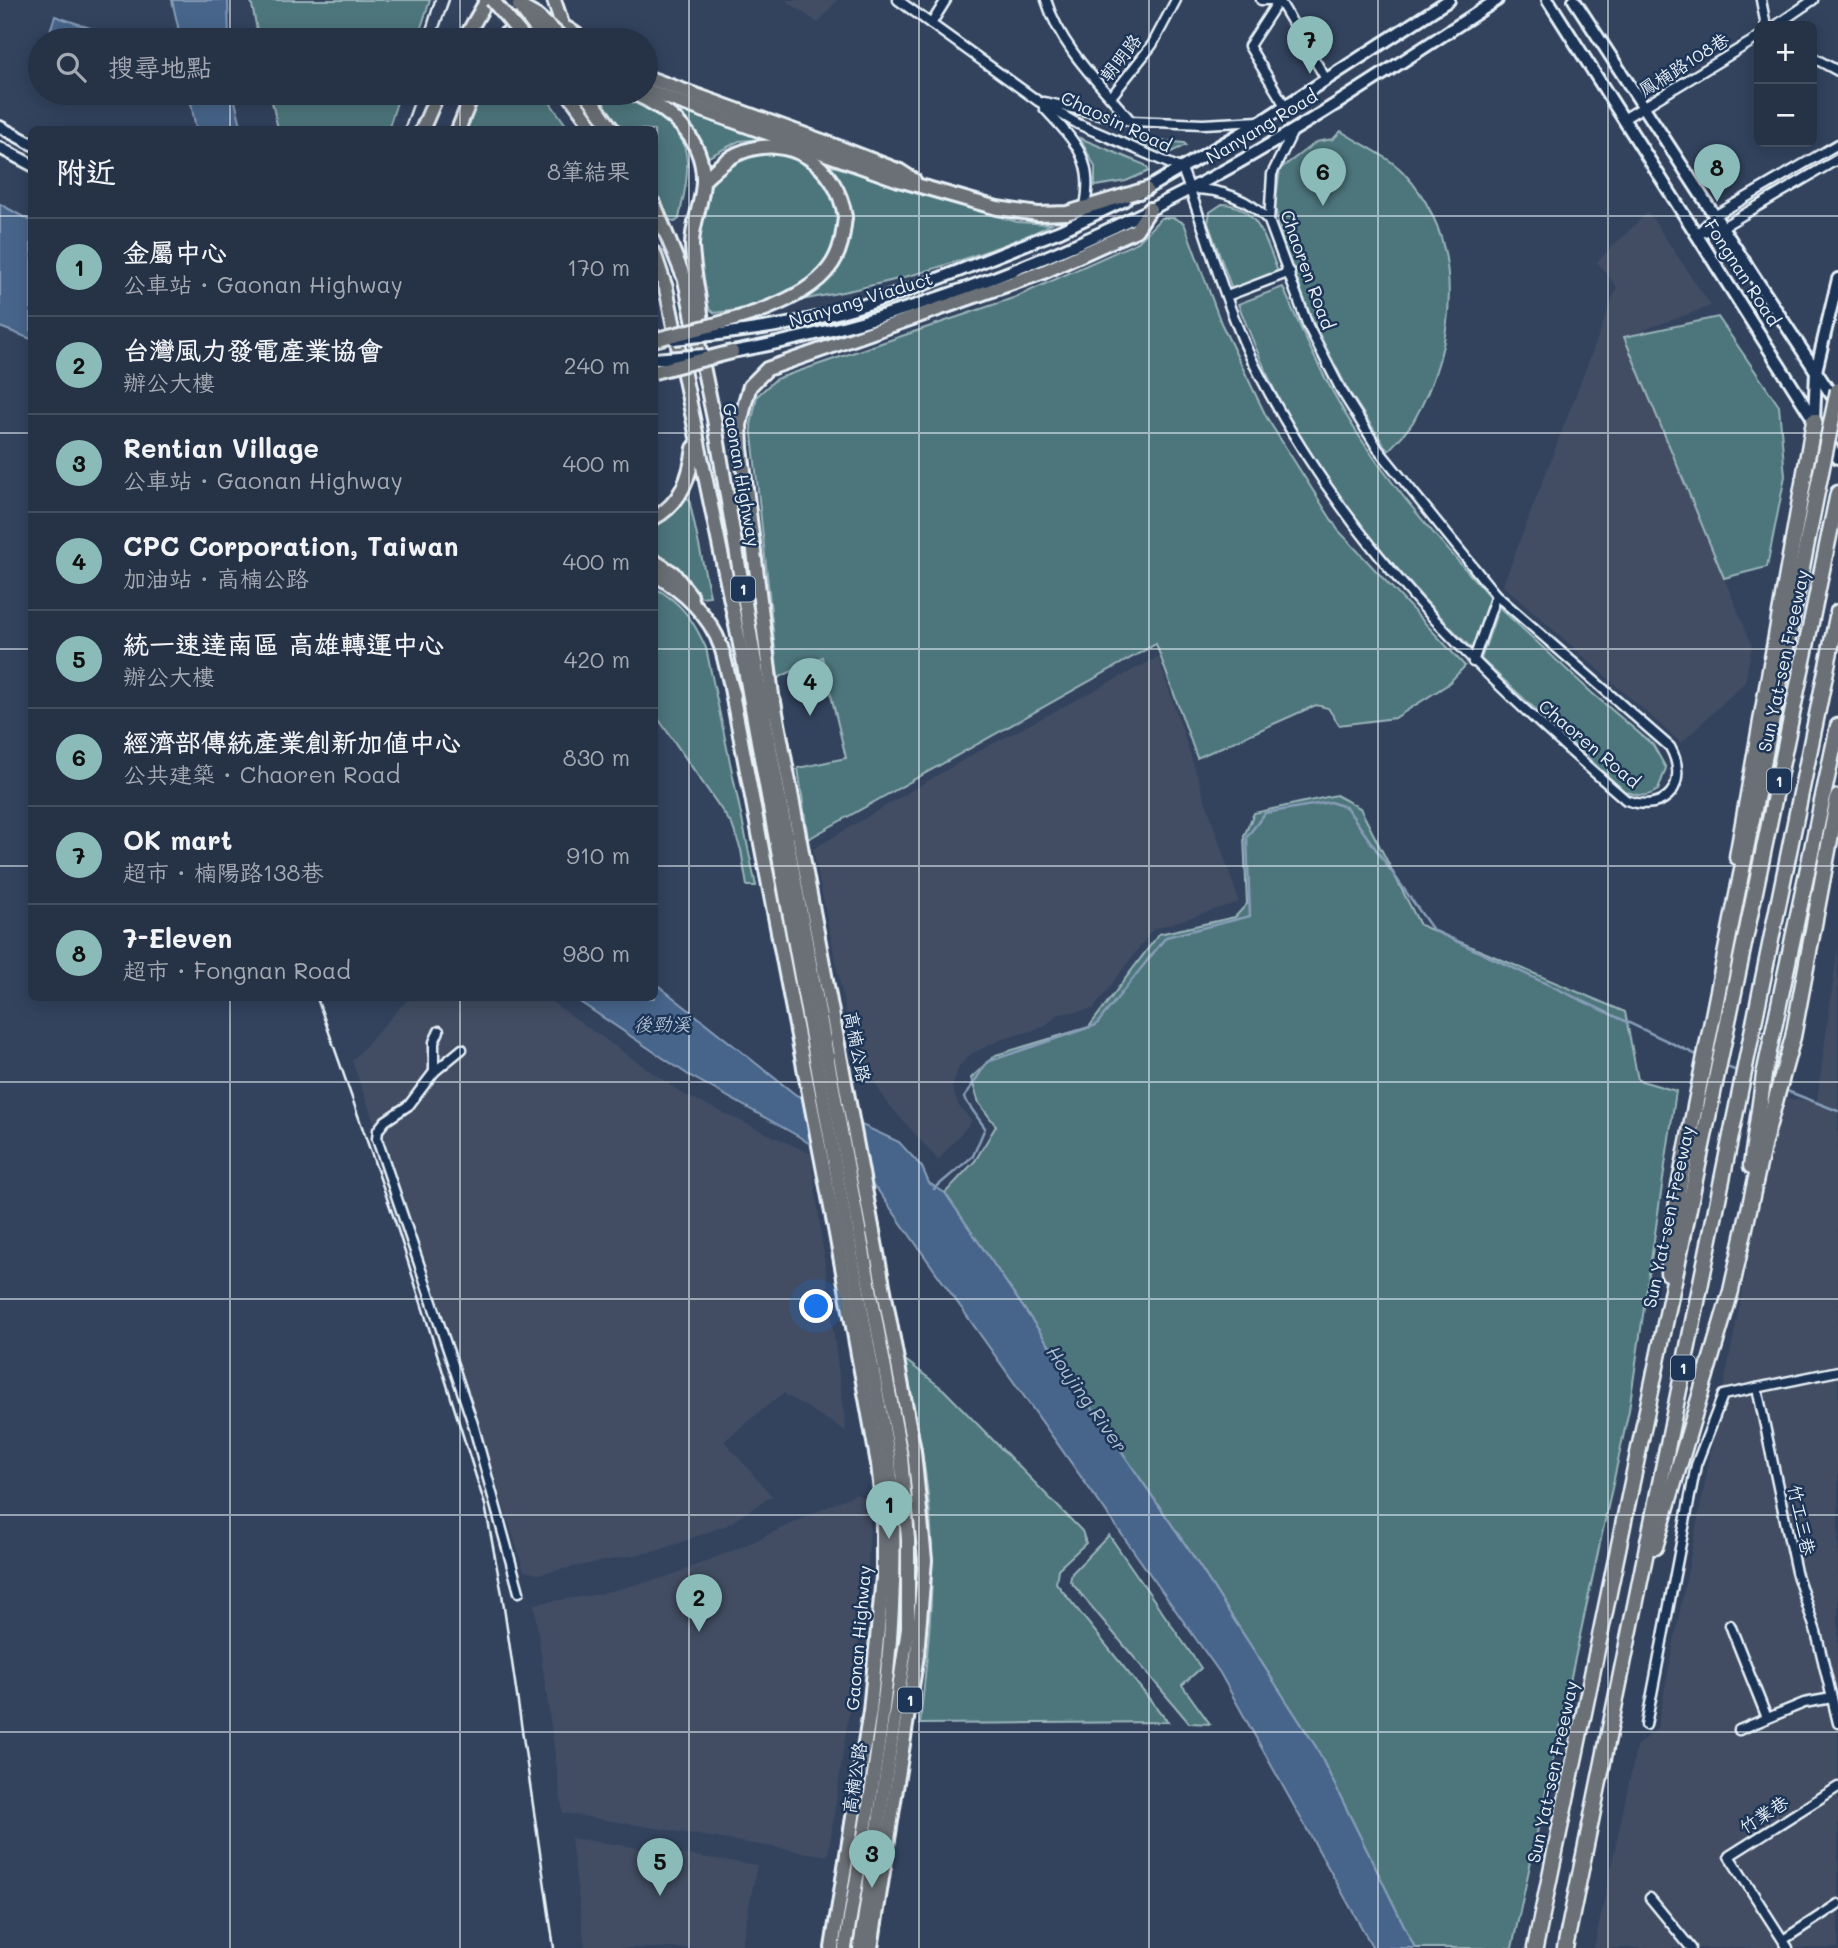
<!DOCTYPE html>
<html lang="zh-TW">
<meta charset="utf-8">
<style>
body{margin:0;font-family:Mali,"LXGW WenKai TC",sans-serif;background:#2e3a4d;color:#f1f3f6}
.controls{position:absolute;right:21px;top:21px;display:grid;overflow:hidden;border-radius:10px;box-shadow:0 4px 18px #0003}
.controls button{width:63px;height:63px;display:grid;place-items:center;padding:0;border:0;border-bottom:2px solid #424d5f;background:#263246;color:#f1f3f6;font:35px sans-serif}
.you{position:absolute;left:817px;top:1307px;width:24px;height:24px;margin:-18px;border:5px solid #fff;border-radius:50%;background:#1a73e8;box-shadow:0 0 0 10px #1a73e833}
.badge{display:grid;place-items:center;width:46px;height:46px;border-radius:50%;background:#8bbbb9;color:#111;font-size:23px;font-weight:700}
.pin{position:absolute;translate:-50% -58px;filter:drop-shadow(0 2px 4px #0008)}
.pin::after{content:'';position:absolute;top:37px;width:24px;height:21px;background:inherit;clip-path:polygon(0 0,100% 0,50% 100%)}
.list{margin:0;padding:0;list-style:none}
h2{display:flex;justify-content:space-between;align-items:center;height:91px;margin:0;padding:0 28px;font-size:30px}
h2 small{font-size:23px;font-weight:400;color:#a4aab3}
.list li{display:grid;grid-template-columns:46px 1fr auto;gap:21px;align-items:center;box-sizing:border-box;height:98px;padding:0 28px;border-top:2px solid #424d5f}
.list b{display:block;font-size:26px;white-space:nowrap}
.list p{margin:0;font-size:23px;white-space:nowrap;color:#a4aab3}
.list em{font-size:23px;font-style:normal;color:#a4aab3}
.icon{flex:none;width:38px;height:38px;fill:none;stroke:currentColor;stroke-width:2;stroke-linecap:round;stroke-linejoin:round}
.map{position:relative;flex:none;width:1838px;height:1948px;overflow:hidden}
.search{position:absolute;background:#263246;box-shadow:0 4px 18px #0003;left:28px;top:28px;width:630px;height:77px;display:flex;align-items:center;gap:18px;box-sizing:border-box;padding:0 24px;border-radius:38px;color:#a4aab3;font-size:26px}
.panel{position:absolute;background:#263246;box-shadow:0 4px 18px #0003;left:28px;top:126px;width:630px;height:875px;border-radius:10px}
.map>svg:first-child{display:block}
</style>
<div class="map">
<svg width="1838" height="1948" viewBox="0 0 1838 1948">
<rect width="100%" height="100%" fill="#33435e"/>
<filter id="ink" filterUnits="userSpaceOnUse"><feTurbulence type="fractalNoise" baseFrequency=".0143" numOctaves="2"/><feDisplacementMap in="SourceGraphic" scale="14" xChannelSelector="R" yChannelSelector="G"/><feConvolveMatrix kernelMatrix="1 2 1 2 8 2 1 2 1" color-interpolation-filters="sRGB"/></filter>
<g filter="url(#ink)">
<g fill="#424d63">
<polygon points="785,0 837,0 818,23"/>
<polygon points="1648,212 1711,306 1624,337 1752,645 1745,682 1681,743 1503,585 1617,287 1597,262"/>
<polygon points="1158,657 1239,902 1153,929 1093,1009 1058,1014 1044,1027 1000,1040 971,1054 959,1066 952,1088 959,1106 972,1121 938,1160 884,1099 851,1038 813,849 975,753"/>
<polygon points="1838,946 1838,1948 1594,1948 1637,1745 1657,1729 1780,1098 1817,1101"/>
<polygon points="409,998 546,998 683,1094 811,1154 846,1431 783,1393 724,1441 772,1496 727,1525 660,1550 538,1574 524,1571 448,1327 352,1061"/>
<polygon points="855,1494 871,1500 867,1587 828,1856 563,1813 534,1604 599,1594 667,1577 744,1546"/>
<polygon points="571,1838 757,1865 741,1948 585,1948"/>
</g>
<g fill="#4d767b" stroke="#9ab4ba" stroke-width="2">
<polygon points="251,0 430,0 417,40 259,40"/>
<polygon points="270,93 400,93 388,130 278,129"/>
<polygon points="478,93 543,93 569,129 464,130"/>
<path d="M595,93C604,93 614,91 622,93C645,97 679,127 685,149C691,172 683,197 679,219L675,222C647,214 655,153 654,130L619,129Z"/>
<polygon points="646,93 775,138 739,141 705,159"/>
<path d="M1341,131C1360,144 1388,156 1403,172C1468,241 1457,346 1413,422C1406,433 1396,442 1388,451L1348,390L1314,324L1284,247L1275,207L1280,169L1316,142L1333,139Z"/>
<polygon points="1080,138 1145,165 1149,171 1126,181 1095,186 1095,167"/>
<polygon points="1131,138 1184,143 1186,145 1167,154"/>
<path d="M758,152L794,154L1017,222L1051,224C1032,235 1012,242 992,249C903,283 809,301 715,313L709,309C700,275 687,205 715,176C727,164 743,159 758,152Z"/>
<path d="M1222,204C1257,204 1268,245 1278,272L1232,289L1208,223L1210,212Z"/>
<polygon points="1161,218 1174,218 1184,223 1221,323 1267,418 1338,530 1465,666 1447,685 1395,718 1339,725 1328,708 1316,705 1197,758 1156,644 808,839 798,768 846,758 822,657 778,678 751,425 757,396 776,379 1016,297 1138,242"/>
<path d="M1283,287C1306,343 1333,398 1367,448C1404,501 1447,549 1490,597L1472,649C1398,575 1330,494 1280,401C1264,370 1251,336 1238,304Z"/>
<polygon points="1718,317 1779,406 1785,476 1767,567 1724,578 1624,337"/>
<polygon points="684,495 689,499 710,596 701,597 664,560 655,556 655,522"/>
<path d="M655,588C681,602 694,621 706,648L756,886H747L741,850L732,825L655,714Z"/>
<path d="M1499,607L1592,693L1653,745L1666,768L1658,790C1646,798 1638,796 1624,791L1481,659Z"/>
<polygon points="1336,795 1360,808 1420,925 1625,1012 1638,1080 1676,1091 1629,1410 1512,1948 1415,1948 1316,1747 1189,1550 945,1193 975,1161 996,1126 979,1103 971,1078 996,1055 1089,1027 1159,934 1235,917 1247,904 1244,836 1254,813"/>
<path d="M904,1359L944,1390L1082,1531L1086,1543L1058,1569L1056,1583L1168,1722L920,1724C926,1666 933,1607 932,1548C930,1484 917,1421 904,1359Z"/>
<polygon points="1109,1535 1201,1668 1182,1685 1210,1724 1189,1723 1070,1581 1072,1573"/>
</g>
<g fill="#46658b" stroke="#879db7" stroke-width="2">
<polygon points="172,0 228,0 229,40 181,40"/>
<polygon points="55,16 125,40 47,40"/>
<polygon points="189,93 233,93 242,129 196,129"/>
<polygon points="0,204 31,221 31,339 0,327"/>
<polygon points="655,983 796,1095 899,1142 922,1167 929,1183 945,1193 1189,1550 1316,1747 1415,1948 1373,1948 1220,1673 877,1189 798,1136 687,1074 574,998 654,998"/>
</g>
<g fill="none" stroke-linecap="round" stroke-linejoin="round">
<g stroke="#879db7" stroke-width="2.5">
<polyline points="1724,1066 1740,1072"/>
<polyline points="1782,1089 1838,1111"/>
<polyline points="934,1189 973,1156 985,1128 964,1098 987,1062 1096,1025 1166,937 1250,916 1247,837 1265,813 1330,802 1346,807 1433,930 1701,1057"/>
</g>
<g stroke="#e8f1f8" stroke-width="13">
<g id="street">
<path d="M898,0L1038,101L1078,124L1182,169C1208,234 1224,305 1256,368C1348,548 1476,670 1626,800C1667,815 1690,783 1670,747L1496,595L1378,449L1341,390L1308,326L1269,221L1272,174L1293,131"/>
<path d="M1046,0C1061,48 1099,83 1131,121"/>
<polyline points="1261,0 1277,0"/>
<polyline points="1279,0 1249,46 1285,106"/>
<polyline points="1279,0 1326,79"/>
<polyline points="1761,0 1766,26"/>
<polyline points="931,24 946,0"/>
<polyline points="1775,26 1813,0"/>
<polyline points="1812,57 1838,71"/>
<polyline points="1111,97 1152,45 1176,0"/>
<polyline points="1044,102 1131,121 1203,124 1260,121"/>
<path d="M1044,108C1076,142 1096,162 1084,210"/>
<polyline points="1625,118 1759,37"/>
<path d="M1192,189C1221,189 1249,199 1268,220"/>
<polyline points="1698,234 1724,226 1838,159"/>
<polyline points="1696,235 1716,215 1838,144"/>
<polyline points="1227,296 1290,272"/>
<polyline points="1473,662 1496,595"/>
<polyline points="462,1049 434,1072 409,1105 385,1121 378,1130 377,1139 473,1424 519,1592"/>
<polyline points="434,1072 434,1042 439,1031"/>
<polyline points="1757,1388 1796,1572 1816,1632 1838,1723"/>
<polyline points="1730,1625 1767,1718"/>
<polyline points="1646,1725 1696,1465 1723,1395 1838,1371"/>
<polyline points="1739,1730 1804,1703 1832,1698"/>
<polyline points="1650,1898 1691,1948"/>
<polyline points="1783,1940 1838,1904"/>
<polyline points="1788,1948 1729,1856 1838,1787"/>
</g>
</g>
<g stroke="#e8f1f8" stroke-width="16">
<g id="secondary">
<polyline points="1548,0 1838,458"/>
<polyline points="1574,0 1836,402"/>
<polyline points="0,127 32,144"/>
<polyline points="0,148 32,165"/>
<polyline points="1139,193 1262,121 1449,0"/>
<polyline points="1060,231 1125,200"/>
<path d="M732,352C891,323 1048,264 1190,189C1297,133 1396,65 1497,0"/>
<polyline points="1814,421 1816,371 1838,279"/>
</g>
</g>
<g stroke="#e8f1f8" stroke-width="18">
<g id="primary">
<polyline points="554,0 565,33"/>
<polyline points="464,40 487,0"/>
<path d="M499,40C514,24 543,20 564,27C571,30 578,36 584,40"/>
<polyline points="646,77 825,142 900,171 914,180"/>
<polyline points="646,90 899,180 997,208 1038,214 1067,213 1146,189"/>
<polyline points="568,93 595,130"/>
<polyline points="586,93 613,130"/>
<path d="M633,93C669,109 704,137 703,181C703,202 692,223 692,245C693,275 702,305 703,336"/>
<polyline points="422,130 438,93"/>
<polyline points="458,130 473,93"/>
<path d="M703,181C714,171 724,160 737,154C788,131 837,164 845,217"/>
<polyline points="654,204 685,280 714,419 762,703 901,1456 908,1539 908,1629 860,1948"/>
<path d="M654,253L666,288L743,659L889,1460C906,1625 872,1785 845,1948"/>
<path d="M654,518C682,503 690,476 694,448"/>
<polyline points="654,561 673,573 691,596"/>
<path d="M654,574C682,590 710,615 721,647C726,662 728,679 734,695"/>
<polyline points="731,688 834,1223 878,1464 883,1510 883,1577 870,1711 832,1948"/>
<polyline points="774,702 914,1451 925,1560 917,1655 871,1948"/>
<polyline points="774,711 741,448 740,425 746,399 750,386 767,369 1041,273 1136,230 1150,209"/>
</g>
</g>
<g stroke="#e8f1f8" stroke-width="19">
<g id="highway">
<polyline points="1737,857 1814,421"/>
<polyline points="1751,1166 1764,1075 1838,726"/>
<polyline points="1668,1273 1679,1187 1820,477"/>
<polyline points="1655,1547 1731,1291 1764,1142 1793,1037 1838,797"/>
<polyline points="1535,1948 1838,493"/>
<polyline points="1565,1948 1838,612"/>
</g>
</g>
<use href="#street" stroke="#1d3557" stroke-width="8"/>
<use href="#secondary" stroke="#1d3557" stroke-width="10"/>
<use href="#primary" stroke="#6b6f75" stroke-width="12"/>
<use href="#highway" stroke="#6b6f75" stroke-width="14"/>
<g stroke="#e8f1f8" stroke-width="2.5">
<polyline points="423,40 435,0"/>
<polyline points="435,40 449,0"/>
<polyline points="404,130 417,93"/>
<polyline points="317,998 396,1224 485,1505 502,1594 554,1948"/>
</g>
<g stroke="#e8f1f8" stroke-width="16" stroke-linecap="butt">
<g id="secondary-bridge">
<path d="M674,339C721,334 767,329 812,319C897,300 979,261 1060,231"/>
<polyline points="654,359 704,355"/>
</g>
</g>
<g stroke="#e8f1f8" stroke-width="18" stroke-linecap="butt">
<g id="primary-bridge">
<polyline points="492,0 526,40"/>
<polyline points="519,6 537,16 564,40"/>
<polyline points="522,10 545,40"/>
<path d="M654,340C704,326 797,311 829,268C841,253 843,235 845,217"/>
<polyline points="654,372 732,352"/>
</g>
</g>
<g stroke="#e8f1f8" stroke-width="19" stroke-linecap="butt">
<polyline id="highway-bridge" points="1820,477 1838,390"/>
</g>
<use href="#secondary-bridge" stroke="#1d3557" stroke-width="10"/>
<use href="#primary-bridge" stroke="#6b6f75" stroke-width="12"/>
<use href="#highway-bridge" stroke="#6b6f75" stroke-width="14"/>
</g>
</g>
<path fill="none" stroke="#e8f1f8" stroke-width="2" stroke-opacity="0.55" d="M230,0V40M460,0V40M689,0V1948M919,0V1948M1149,0V1948M1378,0V1948M1608,0V1948M230,93V130M460,93V130M0,216H32M654,216H1838M0,433H32M654,433H1838M0,649H32M654,649H1838M0,866H32M654,866H1838M230,998V1948M460,998V1948M0,1082H1838M0,1299H1838M0,1515H1838M0,1732H1838"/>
<g text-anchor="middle" stroke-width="5" stroke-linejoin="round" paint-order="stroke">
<g fill="#1d3557" stroke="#abb9c8" stroke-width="2">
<rect x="731" y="576.5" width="24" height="25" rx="5"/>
<rect x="1767" y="768.5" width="24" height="25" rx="5"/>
<rect x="1671" y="1355.5" width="24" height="25" rx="5"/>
<rect x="898" y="1687.5" width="24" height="25" rx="5"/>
</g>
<g font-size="16" font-weight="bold" fill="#e8f1f8">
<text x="743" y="595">1</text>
<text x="1779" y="787">1</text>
<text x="1683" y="1374">1</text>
<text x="910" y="1706">1</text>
</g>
<g font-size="18" fill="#e8f1f8" stroke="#1d3557">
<text transform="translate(1121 58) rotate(-52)" y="6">朝明路</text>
<text transform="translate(1684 65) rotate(-32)" y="6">鳳楠路108巷</text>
<text transform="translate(1116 122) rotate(25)" y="6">Chaosin Road</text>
<text transform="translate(1262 127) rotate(-31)" y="6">Nanyang Road</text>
<text transform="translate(1307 270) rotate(70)" y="6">Chaoren Road</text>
<text transform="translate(1742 273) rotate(57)" y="6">Fongnan Road</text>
<text transform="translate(861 300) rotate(-17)" y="6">Nanyang Viaduct</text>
<text transform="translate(741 475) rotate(80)" y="6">Gaonan Highway</text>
<text transform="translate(1784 661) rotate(-78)" y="6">Sun Yat-sen Freeway</text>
<text transform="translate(1589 744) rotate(40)" y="6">Chaoren Road</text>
<text transform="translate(857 1047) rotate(79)" y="6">高楠公路</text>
<text transform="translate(1669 1217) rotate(-78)" y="6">Sun Yat-sen Freeway</text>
<text transform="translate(1801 1520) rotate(78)" y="6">竹工三巷</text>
<text transform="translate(859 1638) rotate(-85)" y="6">Gaonan Highway</text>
<text transform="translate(1553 1772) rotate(-78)" y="6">Sun Yat-sen Freeway</text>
<text transform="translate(855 1778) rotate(-81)" y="6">高楠公路</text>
<text transform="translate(1764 1815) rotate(-32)" y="6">竹業巷</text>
</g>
<g font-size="19" font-style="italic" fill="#afc0d2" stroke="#1d3557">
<text x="662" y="1031">後勁溪</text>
<text transform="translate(1087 1399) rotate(55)" y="7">Houjing River</text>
</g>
</g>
</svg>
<div class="controls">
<button>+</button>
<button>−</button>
</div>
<div class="you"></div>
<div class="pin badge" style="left:889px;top:1539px">1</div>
<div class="pin badge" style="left:699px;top:1632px">2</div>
<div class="pin badge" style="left:872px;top:1888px">3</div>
<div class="pin badge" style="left:810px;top:716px">4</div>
<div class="pin badge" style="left:660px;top:1896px">5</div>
<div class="pin badge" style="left:1323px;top:206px">6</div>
<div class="pin badge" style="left:1310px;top:74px">7</div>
<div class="pin badge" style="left:1717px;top:202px">8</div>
<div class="search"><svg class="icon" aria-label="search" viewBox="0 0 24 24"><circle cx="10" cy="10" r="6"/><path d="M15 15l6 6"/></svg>搜尋地點</div>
<section class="panel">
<h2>附近<small>8筆結果</small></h2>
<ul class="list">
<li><span class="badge">1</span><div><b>金屬中心</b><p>公車站 · Gaonan Highway</p></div><em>170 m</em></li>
<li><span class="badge">2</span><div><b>台灣風力發電產業協會</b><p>辦公大樓</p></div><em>240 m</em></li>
<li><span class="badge">3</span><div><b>Rentian Village</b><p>公車站 · Gaonan Highway</p></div><em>400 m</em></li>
<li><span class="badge">4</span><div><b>CPC Corporation, Taiwan</b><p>加油站 · 高楠公路</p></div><em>400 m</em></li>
<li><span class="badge">5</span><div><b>統一速達南區 高雄轉運中心</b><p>辦公大樓</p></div><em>420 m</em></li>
<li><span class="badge">6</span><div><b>經濟部傳統產業創新加值中心</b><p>公共建築 · Chaoren Road</p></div><em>830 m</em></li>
<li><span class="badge">7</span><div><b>OK mart</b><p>超市 · 楠陽路138巷</p></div><em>910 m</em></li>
<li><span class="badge">8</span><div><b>7-Eleven</b><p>超市 · Fongnan Road</p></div><em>980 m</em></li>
</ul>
</section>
</div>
